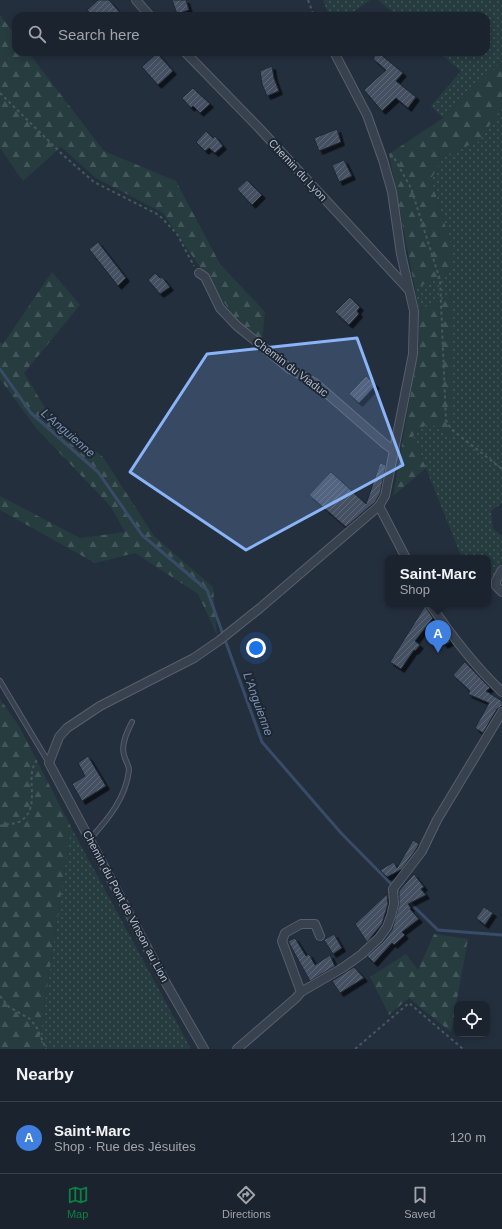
<!DOCTYPE html>
<meta charset="utf-8">
<style>
body{margin:0;font-family:Helvetica,sans-serif;background:#282f3a;color:#f1f3f6}
.controls{position:absolute;right:12px;bottom:12px;display:grid;overflow:hidden;border-radius:8px;box-shadow:0 2px 6px #0003}
.controls button{width:36px;height:36px;display:grid;place-items:center;padding:0;border:0;border-bottom:1px solid #39404a;background:#1b232e;color:#f1f3f6;font:20px sans-serif}
.you{position:absolute;left:256px;top:648px;width:14px;height:14px;margin:-10px;border:3px solid #fff;border-radius:50%;background:#1a73e8;box-shadow:0 0 0 6px #1a73e833}
.badge{display:grid;place-items:center;width:26px;height:26px;border-radius:50%;background:#0b8043;color:#fff;font-size:13px;font-weight:700}
.pin{position:absolute;translate:-50% -33px;filter:drop-shadow(0 1px 2px #0008)}
.pin::after{content:'';position:absolute;top:21px;width:14px;height:12px;background:inherit;clip-path:polygon(0 0,100% 0,50% 100%)}
.popup{position:absolute;left:385px;top:555px;width:106px;height:52px;box-sizing:border-box;display:grid;place-content:center;border-radius:8px;background:#1b232e;filter:drop-shadow(0 1px 3px #0005);font-size:13px;white-space:nowrap;color:#a0a4aa}
.popup b{font-size:15px;color:#f1f3f6}
.popup::after{content:'';position:absolute;left:50%;top:100%;margin-left:-8px;border:8px solid transparent;border-top-color:#1b232e}
.list{margin:0;padding:0;list-style:none}
h2{display:flex;justify-content:space-between;align-items:center;height:52px;margin:0;padding:0 16px;font-size:17px}
h2 small{font-size:13px;font-weight:400;color:#a0a4aa}
.list li{display:grid;grid-template-columns:26px 1fr auto;gap:12px;align-items:center;box-sizing:border-box;height:72px;padding:0 16px;border-top:1px solid #39404a}
.list b{display:block;font-size:15px;white-space:nowrap}
.list p{margin:0;font-size:13px;white-space:nowrap;color:#a0a4aa}
.list em{font-size:13px;font-style:normal;color:#a0a4aa}
.icon{flex:none;width:22px;height:22px;fill:none;stroke:currentColor;stroke-width:2;stroke-linecap:round;stroke-linejoin:round}
.map{position:relative;flex:none;width:502px;height:1049px;overflow:hidden}
.search{position:absolute;background:#1b232e;box-shadow:0 2px 6px #0003;left:12px;right:12px;top:12px;height:44px;display:flex;align-items:center;gap:10px;box-sizing:border-box;padding:0 14px;border-radius:12px;color:#a0a4aa;font-size:15px}
.sheet{height:124px;background:#1b232e}
nav{display:flex;justify-content:space-around;align-items:center;box-sizing:border-box;height:56px;border-top:1px solid #39404a;background:#1b232e;font-size:11px;color:#a0a4aa}
nav a{display:grid;justify-items:center;gap:2px}
nav .on{color:#0b8043}
.map>svg:first-child{display:block}
</style>
<div class="map">
<svg width="502" height="1049" viewBox="0 0 502 1049">
<defs>
<pattern id="grass-dots" width="8" height="8" patternUnits="userSpaceOnUse"><rect width="8" height="8" fill="#263c3f"/><path d="M2 2h.1M6 6h.1" fill="none" stroke="#435659" stroke-width="1.8" stroke-linecap="round"/></pattern>
<pattern id="forest-firs" width="22" height="20" patternUnits="userSpaceOnUse"><rect width="22" height="20" fill="#263c3f"/><path d="M5 1l3.5 6h-7zM16 11l3.5 6h-7z" fill="#435659"/></pattern>
<pattern id="building-hatch" width="6" height="6" patternUnits="userSpaceOnUse"><rect width="6" height="6" fill="#455162"/><path d="M-1 1l2-2M0 6l6-6M5 7l2-2" fill="none" stroke="#5d6877"/></pattern>
<filter id="shadow"><feDropShadow dx="3.5" dy="3.5" stdDeviation="0" flood-color="#0009"/></filter>
</defs>
<rect width="100%" height="100%" fill="#242f3e"/>
<g fill="url(#grass-dots)">
<polygon points="323,0 370,0 348,16 329,16"/>
<polygon points="378,0 502,0 502,62 443,118 431,106 461,71 438,52 486,52 486,16 397,16"/>
<polygon points="502,107 502,503 491,511 493,529 502,536 502,561 488,594 488,558 462,558 413,436 429,422 452,439 452,296 419,309 415,289 452,270 452,248 431,179 444,156 479,141"/>
<polygon points="71,827 191,1049 38,1049"/>
</g>
<g fill="url(#forest-firs)">
<polygon points="0,15 16,36 16,52 28,52 104,151 176,181 220,264 265,312 262,341 236,320 163,213 96,178 61,147 23,181 0,148"/>
<polygon points="502,62 502,107 479,141 444,156 431,179 452,248 452,270 415,289 389,154 443,118"/>
<polygon points="52,272 80,305 24,373 50,416 103,457 154,536 213,587 217,635 198,594 135,553 95,563 0,510 0,496 80,538 125,532 111,507 36,428 0,379 0,342 3,344"/>
<polygon points="452,296 452,439 429,422 413,436 426,468 393,496 419,346 419,309"/>
<polygon points="0,699 19,726 71,827 38,1049 0,1049"/>
<polygon points="434,934 468,939 451,1032 409,998 389,1015 370,977 406,954 418,970"/>
</g>
<g fill="none" stroke-linecap="round" stroke-linejoin="round">
<g stroke="#394c67" stroke-width="3">
<polyline points="0,369 31,413 98,472 142,535 207,590 262,742 341,833 402,895"/>
<polyline points="407,900 438,930 502,935"/>
</g>
</g>
<g fill="url(#building-hatch)" stroke="#1f2835" filter="url(#shadow)">
<polygon points="98,0 109,0 123,16 92,16 87,10"/>
<polygon points="172,0 186,0 189,10 177,14"/>
<polygon points="378,52 403,73 396,81 416,97 408,108 396,98 382,111 364,90 386,70 373,59"/>
<polygon points="157,53 173,71 158,85 142,67"/>
<polygon points="272,66 274,78 279,91 267,96 262,84 260,71"/>
<polygon points="193,88 210,104 200,113 193,106 191,108 182,98"/>
<polygon points="337,129 341,142 319,151 314,138"/>
<polygon points="206,131 213,138 215,136 223,146 215,153 209,148 205,151 196,142"/>
<polygon points="344,160 352,176 339,182 332,165"/>
<polygon points="247,180 262,195 252,205 237,189"/>
<polygon points="98,242 126,278 118,286 89,249"/>
<polygon points="155,273 160,278 162,277 170,287 160,294 148,280"/>
<polygon points="350,297 360,307 357,311 359,314 349,325 335,312"/>
<polygon points="366,376 376,385 359,403 349,394"/>
<polygon points="380,463 386,465 380,494 375,502 346,527 309,495 331,472 366,504"/>
<polygon points="425,606 433,618 415,641 420,645 415,651 414,650 401,669 390,662"/>
<polygon points="435,621 450,642 444,645 431,623"/>
<polygon points="465,662 490,688 486,691 502,701 502,706 497,709 483,733 475,728 489,703 468,694 470,691 453,675"/>
<polygon points="88,756 106,786 82,801 72,784 85,776 78,763"/>
<polygon points="413,840 419,844 417,848 402,869 387,877 380,870 394,862 397,868"/>
<polygon points="414,874 424,887 421,889 426,895 408,904 411,908 410,909 419,919 402,932 405,935 394,945 392,943 374,963 367,956 383,942 392,930 399,905 399,891"/>
<polygon points="387,894 388,904 382,924 367,942 355,924"/>
<polygon points="484,907 493,913 485,925 476,918"/>
<polygon points="334,934 342,948 333,954 324,940"/>
<polygon points="295,938 306,956 309,954 315,965 330,955 335,966 310,981 290,945 288,941"/>
<polygon points="354,967 364,978 340,993 332,981"/>
</g>
<g fill="none" stroke-linecap="round" stroke-linejoin="round">
<g stroke="#565f6c" stroke-width="6">
<g id="lane">
<polyline points="0,681 49,763"/>
<path d="M90,839C108,819 126,798 129,770C129,765 125,760 124,755C121,744 127,732 132,722"/>
</g>
</g>
<g stroke="#565f6c" stroke-width="10">
<g id="street">
<polyline points="136,0 150,16"/>
<polyline points="185,52 259,128 408,289"/>
<polyline points="199,273 205,277 220,308 237,326 290,369 315,383 385,444 395,451"/>
<polyline points="379,506 406,558"/>
<polyline points="502,570 496,581 496,586 502,592"/>
<path d="M430,604C451,635 475,666 502,692"/>
<polyline points="301,992 344,967 362,954 379,938 387,927 391,916 394,904 393,889 422,851 437,820 502,712"/>
<polyline points="204,1049 166,983 49,763 59,737 67,728 100,706 194,658 220,640 260,608 379,506 385,496 413,354 414,311 401,254 392,192 383,160 367,115 334,52"/>
<polyline points="237,1049 296,998 301,992 282,941 285,933 301,924 315,924 320,936"/>
</g>
</g>
<g stroke="#44595c" stroke-width="2" stroke-dasharray="3 3" stroke-linecap="butt">
<polyline points="308,0 314,16"/>
<polyline points="0,93 63,155 94,182 159,215 177,234 194,266"/>
<polyline points="390,157 393,156 411,188 440,280 446,420 451,429 502,469"/>
<path d="M0,826C5,824 14,824 19,822C44,808 22,776 38,759"/>
<polyline points="0,996 9,1007 30,1019 37,1028 46,1049"/>
<polyline points="355,1049 409,1003 463,1049"/>
</g>
<use href="#lane" stroke="#38414e" stroke-width="4"/>
<use href="#street" stroke="#38414e" stroke-width="8"/>
</g>
<path fill="#8ab4f8" fill-opacity="0.2" stroke="#8ab4f8" stroke-width="3" stroke-linejoin="round" d="M357,338L403,465L246,550L130,472L207,354Z"/>
<g text-anchor="middle" stroke-width="4" stroke-linejoin="round" paint-order="stroke">
<g font-size="11" fill="#b4bcc9" stroke="#1d2633">
<text transform="translate(298 170) rotate(47)" y="4">Chemin du Lyon</text>
<text transform="translate(291 367) rotate(37)" y="4">Chemin du Viaduc</text>
<text transform="translate(126 906) rotate(62)" y="4">Chemin du Pont de Vinson au Lion</text>
</g>
<g font-size="12" font-style="italic" fill="#7c92b1" stroke="#1d2633">
<text transform="translate(68 433) rotate(41)" y="4">L'Anguienne</text>
<text transform="translate(258 704) rotate(70)" y="4">L'Anguienne</text>
</g>
</g>
</svg>
<div class="controls">
<button><svg class="icon" aria-label="locate" viewBox="0 0 24 24"><circle cx="12" cy="12" r="6"/><path d="M12 2v4M12 18v4M2 12h4M18 12h4"/></svg></button>
</div>
<div class="you"></div>
<div class="pin badge" style="left:438px;top:653px;background:#3f7fe0">A</div>
<div class="popup"><b>Saint-Marc</b>Shop</div>
<div class="search"><svg class="icon" aria-label="search" viewBox="0 0 24 24"><circle cx="10" cy="10" r="6"/><path d="M15 15l6 6"/></svg>Search here</div>
</div>
<section class="sheet">
<h2>Nearby<small></small></h2>
<ul class="list">
<li><span class="badge" style="background:#3f7fe0">A</span><div><b>Saint-Marc</b><p>Shop · Rue des Jésuites</p></div><em>120 m</em></li>
</ul>
</section>
<nav>
<a class="on"><svg class="icon" aria-label="map" viewBox="0 0 24 24"><path d="M3 6l6-2 6 2 6-2v14l-6 2-6-2-6 2zM9 4v14M15 6v14"/></svg>Map</a>
<a><svg class="icon" aria-label="directions" viewBox="0 0 24 24"><path d="M12 3l9 9-9 9-9-9zM9 14v-3h6M13 9l2 2-2 2"/></svg>Directions</a>
<a><svg class="icon" aria-label="saved" viewBox="0 0 24 24"><path d="M7 4h10v16l-5-4-5 4z"/></svg>Saved</a>
</nav>
